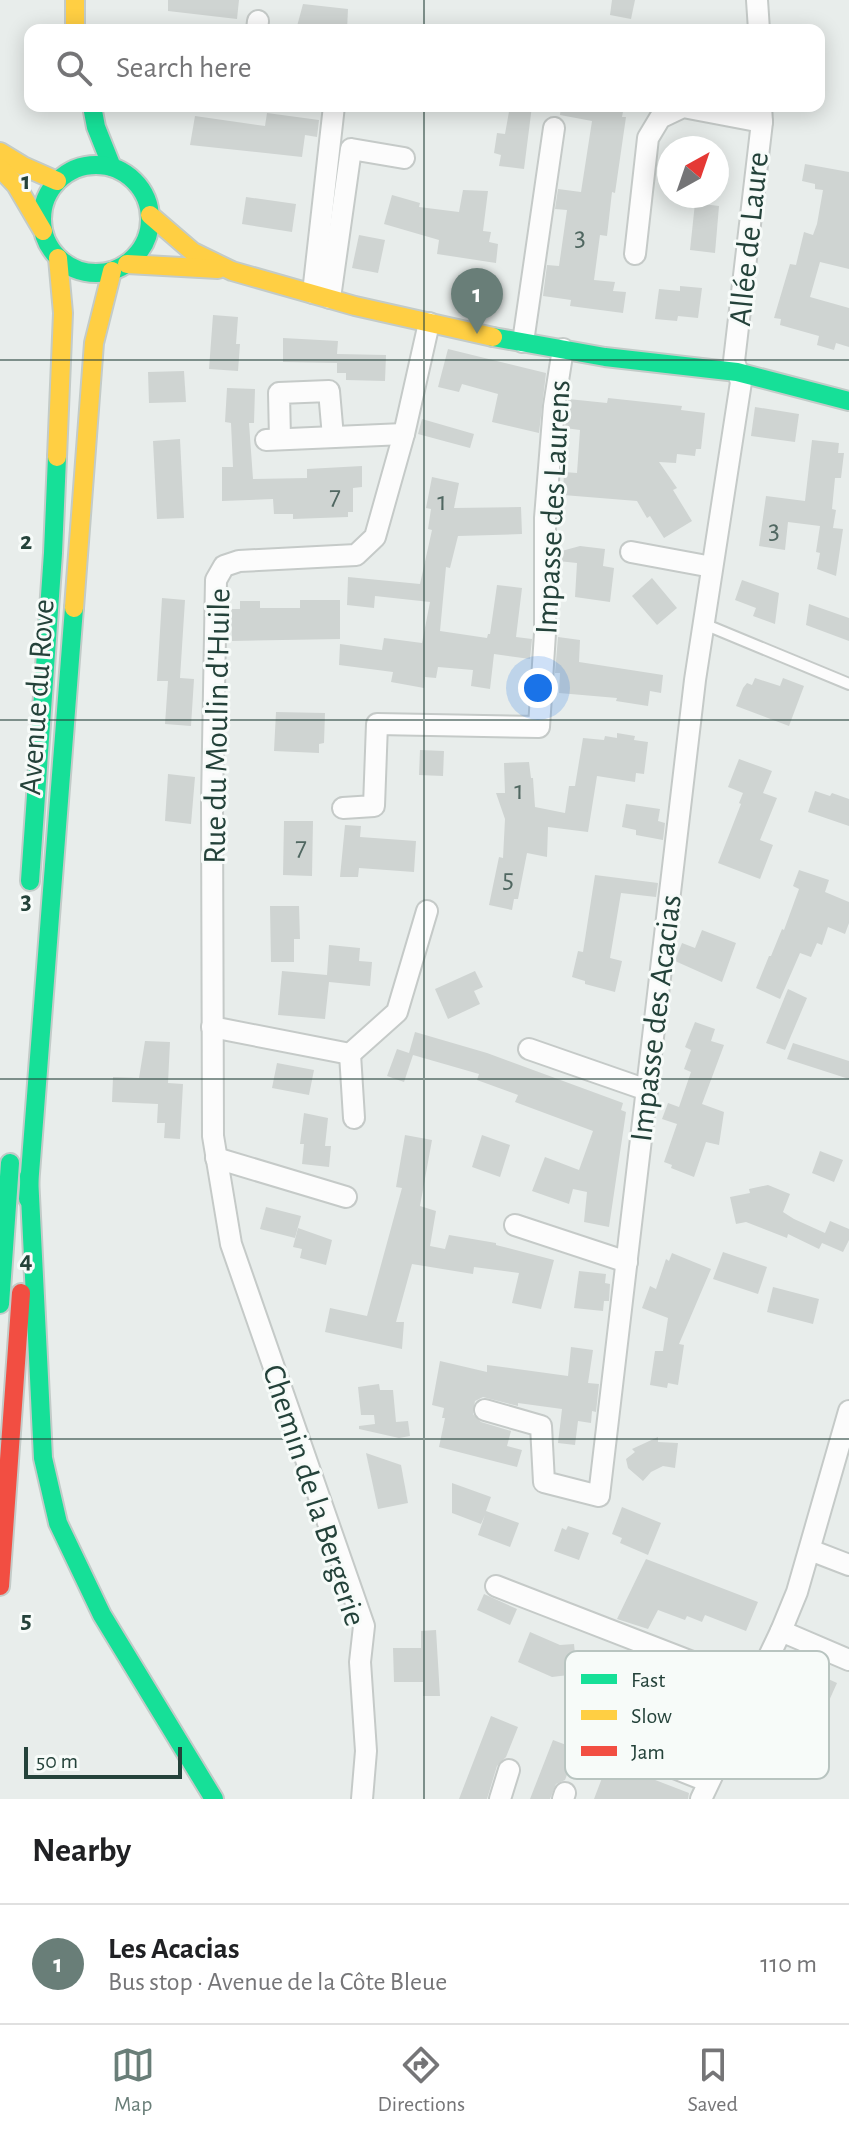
<!DOCTYPE html>
<meta charset="utf-8">
<style>
body{margin:0;font-family:"Alegreya Sans",sans-serif;background:#f2f2f2;color:#202124}
.compass{position:absolute;left:657px;top:136px;width:72px;height:72px;border-radius:50%;background:#fff;box-shadow:0 4px 20px #0003;rotate:40deg}
.scale{position:absolute;left:24px;bottom:20px;width:158px;box-sizing:border-box;padding-left:8px;border:4px solid #24423a;border-top:0;font-size:22px;line-height:28px;white-space:nowrap;color:#24423a;-webkit-text-stroke:6px #f7fbf9;paint-order:stroke}
.you{position:absolute;left:538px;top:688px;width:28px;height:28px;margin:-20px;border:6px solid #fff;border-radius:50%;background:#1a73e8;box-shadow:0 0 0 12px #1a73e833}
.badge{display:grid;place-items:center;width:52px;height:52px;border-radius:50%;background:#697e78;color:#fff;font-size:26px;font-weight:700}
.pin{position:absolute;translate:-50% -66px;filter:drop-shadow(0 2px 4px #0008)}
.pin::after{content:'';position:absolute;top:42px;width:28px;height:24px;background:inherit;clip-path:polygon(0 0,100% 0,50% 100%)}
.list{margin:0;padding:0;list-style:none}
h2{display:flex;justify-content:space-between;align-items:center;height:104px;margin:0;padding:0 32px;font-size:34px}
h2 small{font-size:26px;font-weight:400;color:#757577}
.list li{display:grid;grid-template-columns:52px 1fr auto;gap:24px;align-items:center;box-sizing:border-box;height:120px;padding:0 32px;border-top:2px solid #e0e0e0}
.list b{display:block;font-size:30px;white-space:nowrap}
.list p{margin:0;font-size:26px;white-space:nowrap;color:#757577}
.list em{font-size:26px;font-style:normal;color:#757577}
.icon{flex:none;width:44px;height:44px;fill:none;stroke:currentColor;stroke-width:2;stroke-linecap:round;stroke-linejoin:round}
.map{position:relative;flex:none;width:849px;height:1799px;overflow:hidden}
.search{position:absolute;background:#fff;box-shadow:0 4px 20px #0003;left:24px;right:24px;top:24px;height:88px;display:flex;align-items:center;gap:20px;box-sizing:border-box;padding:0 28px;border-radius:16px;color:#757577;font-size:30px}
.sheet{height:224px;background:#fff}
nav{display:flex;justify-content:space-around;align-items:center;box-sizing:border-box;height:112px;border-top:2px solid #e0e0e0;background:#fff;font-size:22px;color:#757577}
nav a{display:grid;justify-items:center;gap:4px}
nav .on{color:#697e78}
.map>svg:first-child{display:block}
</style>
<div class="map">
<svg width="849" height="1799" viewBox="0 0 849 1799">
<rect width="100%" height="100%" fill="#e8edeb"/>
<g fill="#cfd4d2">
<polygon points="168,0 239,0 237,19 168,11"/>
<polygon points="612,0 635,0 631,19 610,15"/>
<polygon points="303,4 348,9 347,30 296,30"/>
<polygon points="510,106 532,106 524,169 499,166 501,155 494,153 497,133 505,134"/>
<polygon points="561,106 624,106 622,117 626,117 615,193 612,192 607,236 600,235 594,280 615,282 613,291 626,292 623,313 570,306 571,300 543,296 547,265 559,266 567,210 555,209 558,189 581,192 592,121 560,115"/>
<polygon points="267,113 319,120 317,137 305,135 302,157 190,145 195,116 265,126"/>
<polygon points="805,164 849,172 849,269 820,262 810,297 849,308 849,347 836,343 834,350 817,345 819,336 780,325 781,319 774,318 790,264 796,265 804,232 813,235 817,224 823,190 815,189 815,184 802,181"/>
<polygon points="463,190 488,191 483,231 491,232 489,242 498,244 496,263 437,254 439,240 384,224 392,195 420,203 419,207 459,212"/>
<polygon points="246,197 296,204 292,232 242,224"/>
<polygon points="695,203 719,206 715,253 690,250"/>
<polygon points="359,235 385,240 378,273 352,268"/>
<polygon points="680,286 702,288 698,318 678,316 677,321 655,319 659,289 680,291"/>
<polygon points="213,315 238,317 236,344 240,344 238,371 209,369"/>
<polygon points="283,338 338,341 337,354 386,355 385,381 346,380 346,373 337,373 337,363 283,362"/>
<polygon points="448,349 546,373 539,433 492,422 498,394 462,384 459,392 438,387"/>
<polygon points="184,371 186,402 149,403 148,372"/>
<polygon points="227,388 255,389 254,423 249,423 253,479 307,478 307,469 362,466 362,487 353,488 353,512 348,512 348,517 293,519 293,514 274,514 273,499 222,501 222,467 233,467 231,423 225,422"/>
<polygon points="608,398 682,406 681,410 705,413 701,449 696,449 695,456 677,454 676,463 659,462 677,488 673,490 692,521 664,538 650,516 647,518 637,501 563,495 564,472 577,473 580,430 565,428 568,399 607,403"/>
<polygon points="755,407 799,414 795,442 751,436"/>
<polygon points="422,419 474,434 470,448 418,434"/>
<polygon points="180,439 184,518 157,519 153,441"/>
<polygon points="812,440 839,443 838,453 844,453 841,478 835,478 832,509 836,510 833,528 843,529 836,576 817,569 820,553 816,552 820,526 788,522 785,550 759,546 766,496 805,501"/>
<polygon points="432,477 459,483 454,508 521,507 522,534 458,536 450,568 446,567 440,631 487,638 488,634 490,634 497,585 522,588 516,637 532,639 530,659 494,654 490,689 471,686 473,670 438,667 436,678 425,677 424,688 391,682 393,672 339,665 340,644 382,650 384,638 422,643 430,602 375,596 374,608 347,605 348,577 420,584 432,530 428,529 431,509 426,508"/>
<polygon points="580,546 605,549 603,566 614,568 610,602 575,597 577,563 558,561 558,552"/>
<polygon points="652,578 677,608 657,625 632,596"/>
<polygon points="742,580 779,593 775,624 753,616 756,608 735,600"/>
<polygon points="162,598 185,600 180,678 194,679 191,726 165,724 168,681 157,681"/>
<polygon points="300,600 340,600 340,639 232,641 231,609 240,609 240,601 260,601 260,608 300,608"/>
<polygon points="809,604 849,618 849,641 806,625"/>
<polygon points="558,637 580,640 579,662 663,675 661,693 650,691 648,706 616,701 617,698 559,693 560,673 555,673"/>
<polygon points="755,678 780,686 783,678 804,686 789,726 736,706 743,688 747,683 752,685"/>
<polygon points="276,712 325,713 324,743 319,744 319,753 274,751"/>
<polygon points="617,733 635,736 634,740 648,742 644,774 636,773 635,782 597,776 588,832 548,827 547,857 527,853 518,899 514,899 512,910 489,905 499,857 503,858 505,819 496,793 505,793 504,763 529,762 531,778 533,778 535,807 565,813 569,786 575,786 583,738 604,740 605,736 617,738"/>
<polygon points="420,750 444,751 443,776 419,775"/>
<polygon points="739,759 772,771 763,793 777,798 760,840 773,845 760,879 718,863 741,804 739,803 743,793 728,787"/>
<polygon points="168,774 195,777 191,824 165,821"/>
<polygon points="815,791 830,796 832,793 849,799 849,826 808,812"/>
<polygon points="626,804 660,809 658,821 665,823 663,840 636,835 636,830 622,827"/>
<polygon points="284,821 313,821 312,876 283,875"/>
<polygon points="345,825 361,826 360,837 416,841 414,872 359,868 358,877 340,877"/>
<polygon points="799,870 829,880 825,892 849,902 849,923 845,934 828,927 822,945 817,943 811,957 800,953 780,999 756,988 769,956 771,956 782,929 784,930 799,889 793,886"/>
<polygon points="595,875 658,883 656,897 621,893 610,958 622,961 615,992 585,984 585,981 572,977 578,951 583,952"/>
<polygon points="270,906 299,906 300,939 294,939 294,962 271,962"/>
<polygon points="702,930 736,943 722,982 675,961 682,943 695,948"/>
<polygon points="329,945 360,948 359,961 372,962 370,986 329,982 325,1019 278,1015 282,971 327,975"/>
<polygon points="475,971 483,987 474,991 480,1004 448,1019 435,989"/>
<polygon points="788,989 807,998 785,1050 766,1043"/>
<polygon points="695,1022 715,1029 711,1041 724,1045 702,1104 724,1112 719,1145 706,1142 694,1177 671,1168 672,1165 664,1162 677,1124 662,1119 668,1103 679,1107 691,1072 684,1069 691,1050 685,1047"/>
<polygon points="415,1032 487,1053 623,1103 621,1110 626,1112 609,1227 584,1222 587,1192 573,1189 569,1204 532,1191 545,1157 579,1170 593,1131 515,1102 518,1095 477,1080 479,1074 413,1055 404,1082 387,1076 397,1049 409,1053"/>
<polygon points="145,1041 170,1042 168,1083 183,1084 180,1139 164,1138 165,1123 157,1123 158,1104 112,1102 113,1077 139,1078"/>
<polygon points="793,1043 849,1061 849,1079 787,1059"/>
<polygon points="277,1063 314,1070 309,1095 272,1088"/>
<polygon points="304,1113 328,1118 325,1146 331,1146 329,1167 302,1164 304,1144 300,1144"/>
<polygon points="405,1135 432,1140 420,1206 436,1211 430,1246 445,1249 449,1235 496,1243 496,1245 554,1260 541,1309 512,1303 519,1273 474,1267 473,1274 412,1264 396,1322 404,1322 402,1349 325,1332 330,1308 367,1316 402,1188 396,1187"/>
<polygon points="482,1135 510,1145 500,1177 472,1167"/>
<polygon points="820,1151 843,1160 834,1182 812,1173"/>
<polygon points="768,1185 790,1194 783,1212 794,1219 825,1233 830,1221 849,1229 849,1240 843,1252 822,1243 819,1249 788,1234 787,1238 746,1222 736,1224 730,1197 750,1193 749,1189"/>
<polygon points="266,1207 301,1216 295,1238 260,1229"/>
<polygon points="298,1228 332,1240 326,1265 300,1258 302,1249 293,1247"/>
<polygon points="723,1252 767,1267 758,1294 713,1279"/>
<polygon points="672,1253 711,1269 679,1344 684,1345 678,1385 668,1383 667,1388 650,1385 655,1351 663,1351 668,1318 642,1308 650,1286 656,1289 666,1259 669,1261"/>
<polygon points="579,1271 606,1274 605,1283 610,1284 609,1301 604,1301 603,1311 574,1308"/>
<polygon points="773,1287 819,1299 813,1324 767,1312"/>
<polygon points="571,1347 593,1350 588,1383 599,1384 596,1412 592,1411 591,1423 578,1421 575,1445 558,1443 562,1409 518,1403 518,1406 483,1397 475,1401 473,1414 481,1422 511,1431 507,1446 522,1450 517,1467 439,1447 445,1418 442,1418 444,1408 432,1405 440,1361 487,1372 487,1365 568,1376"/>
<polygon points="379,1384 380,1390 393,1390 396,1422 408,1421 410,1436 399,1438 359,1429 359,1426 375,1424 374,1415 361,1415 358,1387"/>
<polygon points="658,1437 658,1442 678,1443 675,1468 663,1466 651,1472 643,1481 628,1468 626,1459 635,1452 632,1449"/>
<polygon points="366,1453 401,1465 408,1503 378,1509"/>
<polygon points="452,1483 491,1497 486,1511 519,1523 510,1547 478,1535 485,1515 481,1524 452,1513"/>
<polygon points="622,1507 661,1523 648,1555 620,1543 622,1538 612,1534"/>
<polygon points="568,1526 589,1533 579,1560 554,1551 562,1528 566,1530"/>
<polygon points="646,1559 758,1602 746,1631 705,1615 702,1622 687,1616 685,1620 658,1610 648,1629 617,1619"/>
<polygon points="484,1594 517,1609 510,1625 477,1610"/>
<polygon points="436,1630 440,1696 423,1696 423,1682 394,1682 393,1648 421,1648 421,1631"/>
<polygon points="530,1632 560,1645 574,1644 577,1674 552,1677 518,1662"/>
<polygon points="802,1667 837,1683 828,1703 792,1689"/>
<polygon points="491,1716 518,1727 506,1757 497,1766 487,1799 459,1799"/>
<polygon points="553,1740 577,1749 565,1780 556,1784 550,1799 530,1799"/>
<polygon points="812,1743 830,1752 820,1773 802,1764"/>
<polygon points="610,1757 626,1763 624,1768 689,1793 688,1799 594,1799"/>
</g>
<g fill="none" stroke-linecap="round" stroke-linejoin="round">
<g stroke="#c5cac8" stroke-width="14">
<polyline id="lane" points="704,624 849,684"/>
</g>
<g stroke="#c5cac8" stroke-width="24">
<g id="street">
<polyline points="757,0 759,30"/>
<polyline points="257,30 258,21"/>
<polyline points="635,254 648,138 660,118 683,107 762,122"/>
<polyline points="313,293 334,106"/>
<polyline points="330,298 351,149 404,158"/>
<polyline points="523,342 554,128"/>
<polyline points="280,439 279,393 329,391 333,437"/>
<polyline points="266,440 404,434"/>
<polyline points="631,552 712,567"/>
<polyline points="343,808 374,806 377,724 539,727 545,633 545,518 554,406 563,349"/>
<polyline points="212,1027 350,1054 397,1012 427,911"/>
<polyline points="529,1049 647,1090"/>
<polyline points="350,1054 354,1118"/>
<polyline points="216,1158 346,1197"/>
<polyline points="515,1225 627,1262"/>
<polyline points="485,1410 541,1426 544,1482 599,1496 695,680 741,382 734,361 762,122 761,106"/>
<polyline points="810,1550 849,1565"/>
<polyline points="496,1586 754,1686"/>
<polyline points="781,1631 849,1660"/>
<polyline points="586,1733 707,1781"/>
<polyline points="362,1799 366,1751 360,1662 364,1626 231,1244 213,1136 212,802 216,580 224,566 239,561 356,555 375,537 404,434 429,323"/>
<polyline points="500,1799 509,1770"/>
<polyline points="563,1799 565,1793"/>
<polyline points="701,1799 781,1631 797,1592 849,1411"/>
</g>
</g>
<g stroke="#c3cbc8" stroke-width="22">
<g id="fast">
<polyline points="92,106 96,127 112,167"/>
<circle cx="96" cy="219" r="54"/>
<polyline points="493,337 605,357 737,372 849,401"/>
<polyline points="30,881 53,553 57,457"/>
<polyline points="29,1176 43,1458 58,1523 102,1615 214,1799"/>
<polyline points="28,1199 74,608"/>
<polyline points="0,1304 10,1163"/>
</g>
</g>
<g stroke="#c3cbc8" stroke-width="22">
<g id="slow">
<polyline points="75,0 75,30"/>
<polyline points="0,152 23,166 57,181"/>
<polyline points="0,168 16,185 43,231"/>
<polyline points="150,215 193,252 232,271 355,306 493,337"/>
<polyline points="127,264 218,269"/>
<polyline points="57,457 63,313 58,258"/>
<polyline points="74,608 94,343 112,271"/>
</g>
</g>
<g stroke="#c3cbc8" stroke-width="22">
<polyline id="jam" points="0,1586 21,1293"/>
</g>
<use href="#lane" stroke="#fcfcfc" stroke-width="10"/>
<use href="#street" stroke="#fcfcfc" stroke-width="20"/>
<use href="#fast" stroke="#16e098" stroke-width="18"/>
<use href="#slow" stroke="#ffcf43" stroke-width="18"/>
<use href="#jam" stroke="#f24e42" stroke-width="18"/>
</g>
<path fill="none" stroke="#24423a" stroke-width="2" stroke-opacity="0.55" d="M424,0V30M424,106V1799M0,360H849M0,720H849M0,1079H849M0,1439H849"/>
<g text-anchor="middle" stroke-width="6" stroke-linejoin="round" paint-order="stroke">
<g font-size="28" fill="#506761">
<text x="580" y="245">3</text>
<text x="335" y="504">7</text>
<text x="442" y="510">1</text>
<text x="774" y="538">3</text>
<text x="519" y="799">1</text>
<text x="301" y="855">7</text>
<text x="508" y="887">5</text>
</g>
<g font-size="32" fill="#24423a" stroke="#f7fbf9">
<text transform="translate(748 239) rotate(-84)" y="11">Allée de Laure</text>
<text transform="translate(552 507) rotate(-87)" y="11">Impasse des Laurens</text>
<text transform="translate(36 697) rotate(-86)" y="11">Avenue du Rove</text>
<text transform="translate(216 726) rotate(-89)" y="11">Rue du Moulin d'Huile</text>
<text transform="translate(655 1018) rotate(-83)" y="11">Impasse des Acacias</text>
<text transform="translate(315 1495) rotate(72)" y="11">Chemin de la Bergerie</text>
</g>
</g>
<rect x="565" y="1651" width="264" height="128" rx="12" fill="#f7fbf9" stroke="#b8c4c0" stroke-width="2"/>
<rect x="581" y="1674" width="36" height="10" fill="#16e098"/>
<rect x="581" y="1710" width="36" height="10" fill="#ffcf43"/>
<rect x="581" y="1746" width="36" height="10" fill="#f24e42"/>
<g font-size="22" fill="#24423a">
<text x="631" y="1687">Fast</text>
<text x="631" y="1723">Slow</text>
<text x="631" y="1759">Jam</text>
</g>
<g font-size="26" text-anchor="middle" font-weight="bold" fill="#24423a" stroke="#f7fbf9" stroke-width="6" stroke-linejoin="round" paint-order="stroke">
<text x="26" y="189">1</text>
<text x="26" y="549">2</text>
<text x="26" y="909">3</text>
<text x="26" y="1268">4</text>
<text x="26" y="1628">5</text>
</g>
</svg>
<svg class="compass" viewBox="-18 -18 36 36"><path d="M0-13l5 13h-10z" fill="#e53935"/><path d="M0 13l5-13h-10z" fill="#757577"/></svg>
<div class="scale">50 m</div>
<div class="you"></div>
<div class="pin badge" style="left:477px;top:334px">1</div>
<div class="search"><svg class="icon" aria-label="search" viewBox="0 0 24 24"><circle cx="10" cy="10" r="6"/><path d="M15 15l6 6"/></svg>Search here</div>
</div>
<section class="sheet">
<h2>Nearby<small></small></h2>
<ul class="list">
<li><span class="badge">1</span><div><b>Les Acacias</b><p>Bus stop · Avenue de la Côte Bleue</p></div><em>110 m</em></li>
</ul>
</section>
<nav>
<a class="on"><svg class="icon" aria-label="map" viewBox="0 0 24 24"><path d="M3 6l6-2 6 2 6-2v14l-6 2-6-2-6 2zM9 4v14M15 6v14"/></svg>Map</a>
<a><svg class="icon" aria-label="directions" viewBox="0 0 24 24"><path d="M12 3l9 9-9 9-9-9zM9 14v-3h6M13 9l2 2-2 2"/></svg>Directions</a>
<a><svg class="icon" aria-label="saved" viewBox="0 0 24 24"><path d="M7 4h10v16l-5-4-5 4z"/></svg>Saved</a>
</nav>
